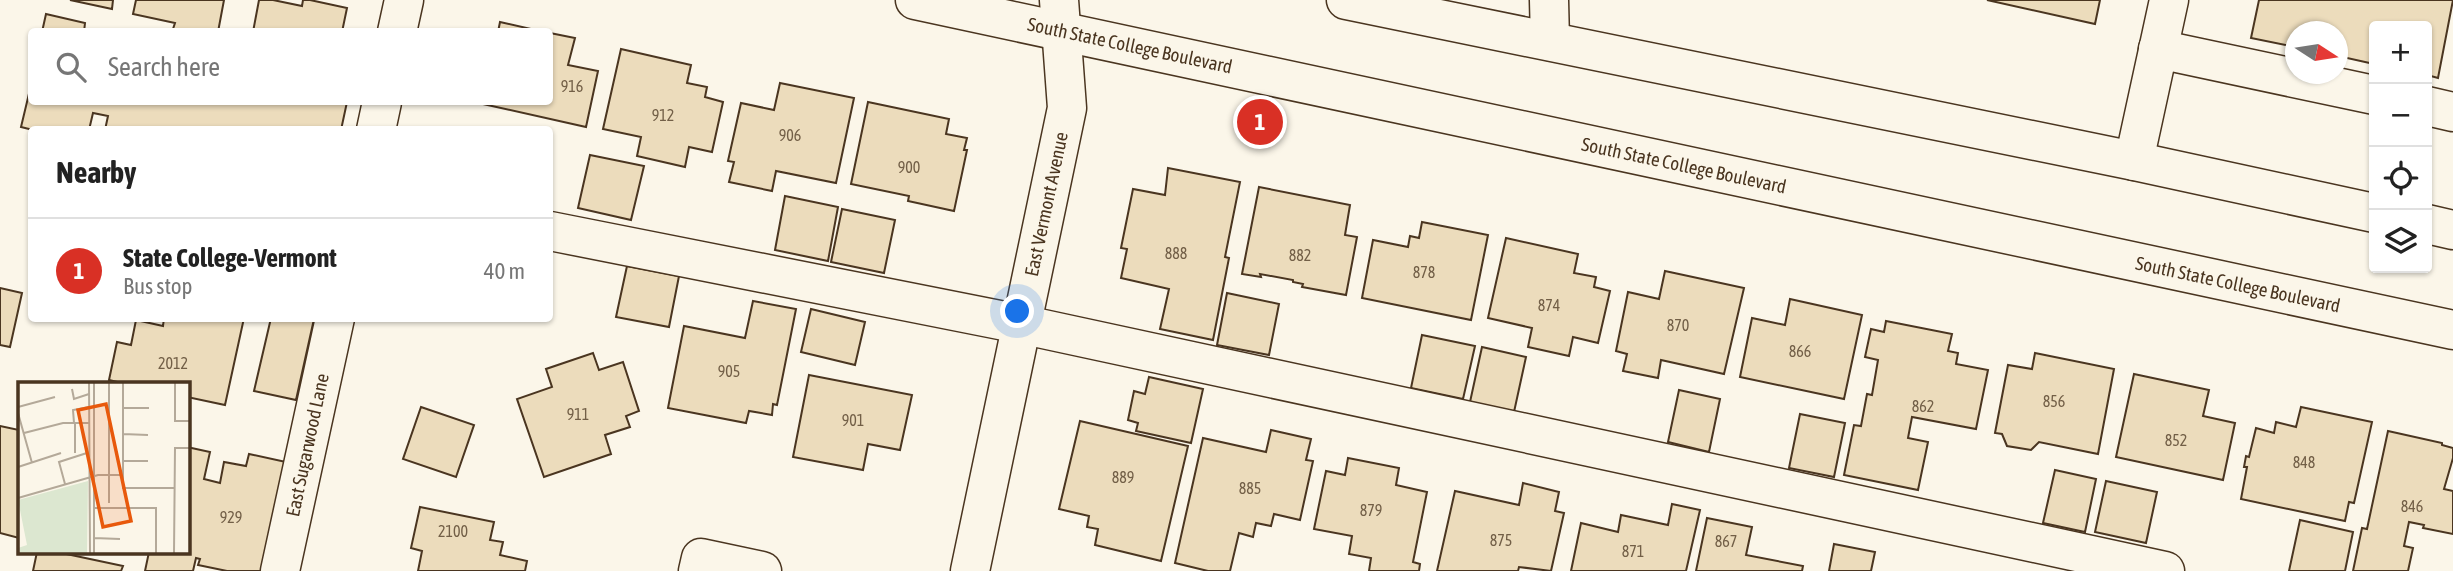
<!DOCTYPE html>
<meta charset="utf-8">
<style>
body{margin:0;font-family:"Asap Condensed",sans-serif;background:#f2f2f2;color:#222}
.controls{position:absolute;right:21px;top:21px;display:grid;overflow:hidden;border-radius:7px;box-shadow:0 2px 5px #0004}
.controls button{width:63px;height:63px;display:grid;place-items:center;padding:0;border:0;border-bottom:2px solid #e0e0e0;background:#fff;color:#222;font:35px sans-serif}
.compass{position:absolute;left:2285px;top:21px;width:63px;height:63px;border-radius:50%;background:#fff;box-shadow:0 2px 5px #0004;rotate:102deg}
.you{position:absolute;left:1018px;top:312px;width:24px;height:24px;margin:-18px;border:5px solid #fff;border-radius:50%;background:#1a73e8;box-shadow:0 0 0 10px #1a73e833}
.badge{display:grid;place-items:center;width:46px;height:46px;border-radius:50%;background:#d93025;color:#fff;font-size:23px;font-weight:700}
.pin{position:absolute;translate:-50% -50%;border:4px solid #fff;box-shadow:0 2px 7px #0006}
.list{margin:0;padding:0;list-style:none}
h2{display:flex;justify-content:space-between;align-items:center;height:91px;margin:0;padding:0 28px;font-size:30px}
h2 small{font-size:23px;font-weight:400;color:#767676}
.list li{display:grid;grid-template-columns:46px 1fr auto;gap:21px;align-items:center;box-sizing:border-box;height:105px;padding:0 28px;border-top:2px solid #e0e0e0}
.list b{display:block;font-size:26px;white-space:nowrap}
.list p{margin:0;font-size:23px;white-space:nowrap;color:#767676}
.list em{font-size:23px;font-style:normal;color:#767676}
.icon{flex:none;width:38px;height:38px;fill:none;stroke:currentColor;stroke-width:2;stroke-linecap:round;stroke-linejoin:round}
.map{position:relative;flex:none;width:2453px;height:571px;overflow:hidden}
.search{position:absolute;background:#fff;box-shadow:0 2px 5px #0004;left:28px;top:28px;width:525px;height:77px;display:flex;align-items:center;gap:18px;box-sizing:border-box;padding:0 24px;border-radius:7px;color:#767676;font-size:26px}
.panel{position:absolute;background:#fff;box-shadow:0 2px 5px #0004;left:28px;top:126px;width:525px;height:196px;border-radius:7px}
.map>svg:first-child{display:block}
</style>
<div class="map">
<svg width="2453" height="571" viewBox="0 0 2453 571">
<rect width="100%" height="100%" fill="#fbf6e9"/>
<g fill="#ecdcbc" stroke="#4a3520" stroke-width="2">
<polygon points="70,0 113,0 112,9"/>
<polygon points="136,0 224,0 218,32 187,32 173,29 175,23 133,14"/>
<polygon points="259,0 273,0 302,6 303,0 310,0 347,8 342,32 253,32"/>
<polygon points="1987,0 2100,0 2095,24"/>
<polygon points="2259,0 2453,0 2438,78 2427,75 2427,26 2374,26 2374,64 2338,56 2338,32 2296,32 2296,47 2251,38"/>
<polygon points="46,14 85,23 84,32 42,32"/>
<polygon points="500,22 544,32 498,32"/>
<polygon points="550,33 575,38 568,65 598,71 586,127 483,104 484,102 550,102"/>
<polygon points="621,49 691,65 687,83 707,87 705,97 723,102 712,152 689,147 685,167 637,156 641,137 603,129"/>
<polygon points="32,81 32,102 347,102 341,130 105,130 108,116 93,113 89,130 33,130 21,127"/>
<polygon points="780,83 854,98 836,183 776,171 772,191 729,182 734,162 728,161 741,103 774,110"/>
<polygon points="868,102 949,119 946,134 967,138 964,150 967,150 954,211 908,201 909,196 851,184"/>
<polygon points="590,155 644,166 631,220 578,208"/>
<polygon points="1168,168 1240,182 1225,257 1229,258 1213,340 1160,329 1169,289 1121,278 1127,249 1121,248 1133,189 1165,195"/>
<polygon points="1259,187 1350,205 1345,235 1357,237 1346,295 1302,287 1303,284 1293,282 1293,280 1260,274 1261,277 1242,274"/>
<polygon points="785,196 838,207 828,261 775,250"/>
<polygon points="842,209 895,220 884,273 831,262"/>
<polygon points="1422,222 1488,235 1471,320 1362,298 1373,240 1408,247 1410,236 1419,238"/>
<polygon points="1506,238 1578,254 1574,273 1596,277 1594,287 1610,291 1598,343 1573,337 1569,356 1528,347 1532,328 1488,318"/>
<polygon points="627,266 679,276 669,327 616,317"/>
<polygon points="1665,271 1744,288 1724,374 1661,360 1658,378 1623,371 1627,354 1616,351 1628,292 1659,299"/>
<polygon points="0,288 22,293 10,347 0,345"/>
<polygon points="1227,293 1279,304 1269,355 1217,345"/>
<polygon points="1790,299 1862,315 1844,399 1740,377 1752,318 1785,325"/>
<polygon points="753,301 796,309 777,405 773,404 772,415 749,411 746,423 668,408 684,326 745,338"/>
<polygon points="811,309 865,322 855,365 801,352"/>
<polygon points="164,318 244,318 225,405 187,397 187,384 126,384 109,380 117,342 131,345 136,320 163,326"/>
<polygon points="271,318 314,319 296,400 254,391"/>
<polygon points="1886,321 1952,334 1948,351 1958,353 1956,364 1988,370 1976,429 1912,417 1908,438 1928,442 1918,490 1844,475 1854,425 1861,426 1867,394 1872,395 1878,360 1865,357 1871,329 1884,332"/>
<polygon points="1422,335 1475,346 1463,399 1411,388"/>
<polygon points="1482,347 1526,357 1514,412 1470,402"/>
<polygon points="593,353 599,370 623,362 639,411 626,416 630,427 605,435 611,454 544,477 517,399 552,387 546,369"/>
<polygon points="2035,353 2114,369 2098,454 2039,442 2031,450 2007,446 2002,434 1995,433 2008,365 2032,369"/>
<polygon points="2134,374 2209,390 2203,416 2235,423 2223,480 2116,457"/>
<polygon points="809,375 912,395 900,450 868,444 863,470 793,457"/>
<polygon points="1149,377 1203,389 1191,443 1136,431 1138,423 1128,420 1134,391 1145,394"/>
<polygon points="1679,390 1720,399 1709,452 1668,442"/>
<polygon points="421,407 474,425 456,477 403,459"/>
<polygon points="2301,407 2372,422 2354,503 2349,502 2345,521 2241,499 2247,467 2244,467 2246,456 2249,457 2256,428 2274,433 2276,422 2296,427"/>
<polygon points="1800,414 1845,423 1834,477 1789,468"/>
<polygon points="1080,421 1188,446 1161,561 1095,545 1098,529 1087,527 1089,516 1059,509"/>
<polygon points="0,426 19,430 19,538 0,533"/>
<polygon points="1271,430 1311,439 1306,460 1313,461 1300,520 1274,514 1271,526 1256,523 1253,537 1239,533 1230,571 1208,571 1175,563 1203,438 1266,452"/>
<polygon points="2388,431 2442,443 2442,445 2453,448 2453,458 2444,489 2453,491 2453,534 2423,528 2424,525 2409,522 2404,546 2413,548 2408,571 2353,571 2362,528 2367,529"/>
<polygon points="187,447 210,452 204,479 220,483 224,462 246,466 249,454 286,462 263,571 227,571 198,565 200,559 196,558 193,571 145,571 149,552 187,552"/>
<polygon points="1348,458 1399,468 1396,485 1427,492 1413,562 1420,564 1419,571 1369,571 1371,558 1349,554 1352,536 1314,529 1326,471 1345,475"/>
<polygon points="2055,470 2096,479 2085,532 2043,523"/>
<polygon points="2106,481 2157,492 2146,543 2095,532"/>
<polygon points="1523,483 1559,492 1555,511 1564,513 1551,571 1519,567 1518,571 1437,571 1455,491 1519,505"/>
<polygon points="1672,504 1700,510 1686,571 1571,571 1581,523 1618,532 1621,515 1668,525"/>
<polygon points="420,507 494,522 490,540 503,542 500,555 527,561 525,571 418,571 422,551 411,548"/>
<polygon points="1707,518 1752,527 1746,555 1803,566 1802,571 1696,571"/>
<polygon points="2300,520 2353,532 2345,571 2289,571"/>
<polygon points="1834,544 1875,552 1871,571 1829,571"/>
<polygon points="37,552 57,552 123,566 121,571 33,571"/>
</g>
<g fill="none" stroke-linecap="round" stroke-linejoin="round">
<g stroke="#4a3520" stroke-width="41">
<g id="minor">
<polyline points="1549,0 1550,41"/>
<polyline points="397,32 404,0"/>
<polyline points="2158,49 2374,95"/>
<polyline points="2427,106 2453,112"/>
<polyline points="376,130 382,102"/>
<polyline points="2134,161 2169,0"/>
<polyline points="550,231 1020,324 2165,571"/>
<polyline points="280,571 335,318"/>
<polyline points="698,571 701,558 762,571"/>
<polyline points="970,571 1067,108 1059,0"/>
</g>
</g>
<g stroke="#4a3520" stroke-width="41">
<g id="major">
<polyline points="915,0 2453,330"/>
<polyline points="1346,0 2134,161 2374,213"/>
<polyline points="2427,224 2453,230"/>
</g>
</g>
<use href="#minor" stroke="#fbf6e9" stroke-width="38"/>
<use href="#major" stroke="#fbf6e9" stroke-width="38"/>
</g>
<g text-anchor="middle" stroke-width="5" stroke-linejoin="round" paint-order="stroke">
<g font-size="16" fill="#725f47">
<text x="572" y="92">916</text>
<text x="663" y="121">912</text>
<text x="790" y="141">906</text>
<text x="909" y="173">900</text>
<text x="1176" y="259">888</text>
<text x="1300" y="261">882</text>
<text x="1424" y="278">878</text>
<text x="1549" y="311">874</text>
<text x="1678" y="331">870</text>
<text x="1800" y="357">866</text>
<text x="173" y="369">2012</text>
<text x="729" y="377">905</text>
<text x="2054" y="407">856</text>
<text x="1923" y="412">862</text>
<text x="578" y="420">911</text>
<text x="853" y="426">901</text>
<text x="2176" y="446">852</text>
<text x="2304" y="468">848</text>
<text x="1123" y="483">889</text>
<text x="1250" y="494">885</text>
<text x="2412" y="512">846</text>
<text x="1371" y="516">879</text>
<text x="231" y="523">929</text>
<text x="453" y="537">2100</text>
<text x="1501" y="546">875</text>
<text x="1726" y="547">867</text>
<text x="1633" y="557">871</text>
</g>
<g font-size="19" fill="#4a3520" stroke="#fbf6e9">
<text transform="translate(1130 45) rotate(12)" y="7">South State College Boulevard</text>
<text transform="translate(1684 165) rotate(12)" y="7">South State College Boulevard</text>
<text transform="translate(1046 204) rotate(-78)" y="7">East Vermont Avenue</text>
<text transform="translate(2238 284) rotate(12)" y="7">South State College Boulevard</text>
<text transform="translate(307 445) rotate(-78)" y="7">East Sugarwood Lane</text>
</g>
</g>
<g transform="translate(18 382)">
<rect width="172" height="172" fill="#fbf6e9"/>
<path d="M70,99L69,171H0V166L9,163L0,118Z" fill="#dce7d0"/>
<path fill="none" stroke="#b4a999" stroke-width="2" d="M71,0L72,171M91,0V121M105,0V106H156M157,0V39H172M54,7L56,17L71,12M0,25L37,15M105,26H131M0,31L14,81M56,41L55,28L71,25M6,51L45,41H71M105,52L130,53M57,71V42M105,79H130M0,85L43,71M47,102L41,80L72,70M0,116L80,93H105M76,126H138V171M76,156L102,157M76,171V0M156,171L157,66H172"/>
<path fill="#e8590c" fill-opacity="0.15" stroke="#e8590c" stroke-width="3.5" d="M88,22L113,139L85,145L60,28Z"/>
<rect width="172" height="172" fill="none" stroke="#4a3520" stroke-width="3.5"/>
</g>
</svg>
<div class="controls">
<button>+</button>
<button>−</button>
<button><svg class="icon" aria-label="locate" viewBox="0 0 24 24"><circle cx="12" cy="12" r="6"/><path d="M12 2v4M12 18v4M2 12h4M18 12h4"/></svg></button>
<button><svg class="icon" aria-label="layers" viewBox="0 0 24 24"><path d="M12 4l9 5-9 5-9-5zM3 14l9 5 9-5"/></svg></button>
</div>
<svg class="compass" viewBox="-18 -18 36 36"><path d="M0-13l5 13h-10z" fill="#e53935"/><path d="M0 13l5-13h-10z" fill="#767676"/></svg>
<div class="you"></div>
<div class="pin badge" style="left:1260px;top:122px">1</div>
<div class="search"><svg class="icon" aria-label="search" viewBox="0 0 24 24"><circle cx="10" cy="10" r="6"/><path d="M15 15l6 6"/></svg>Search here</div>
<section class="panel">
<h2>Nearby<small></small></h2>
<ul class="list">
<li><span class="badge">1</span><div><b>State College-Vermont</b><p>Bus stop</p></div><em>40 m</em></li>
</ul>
</section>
</div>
